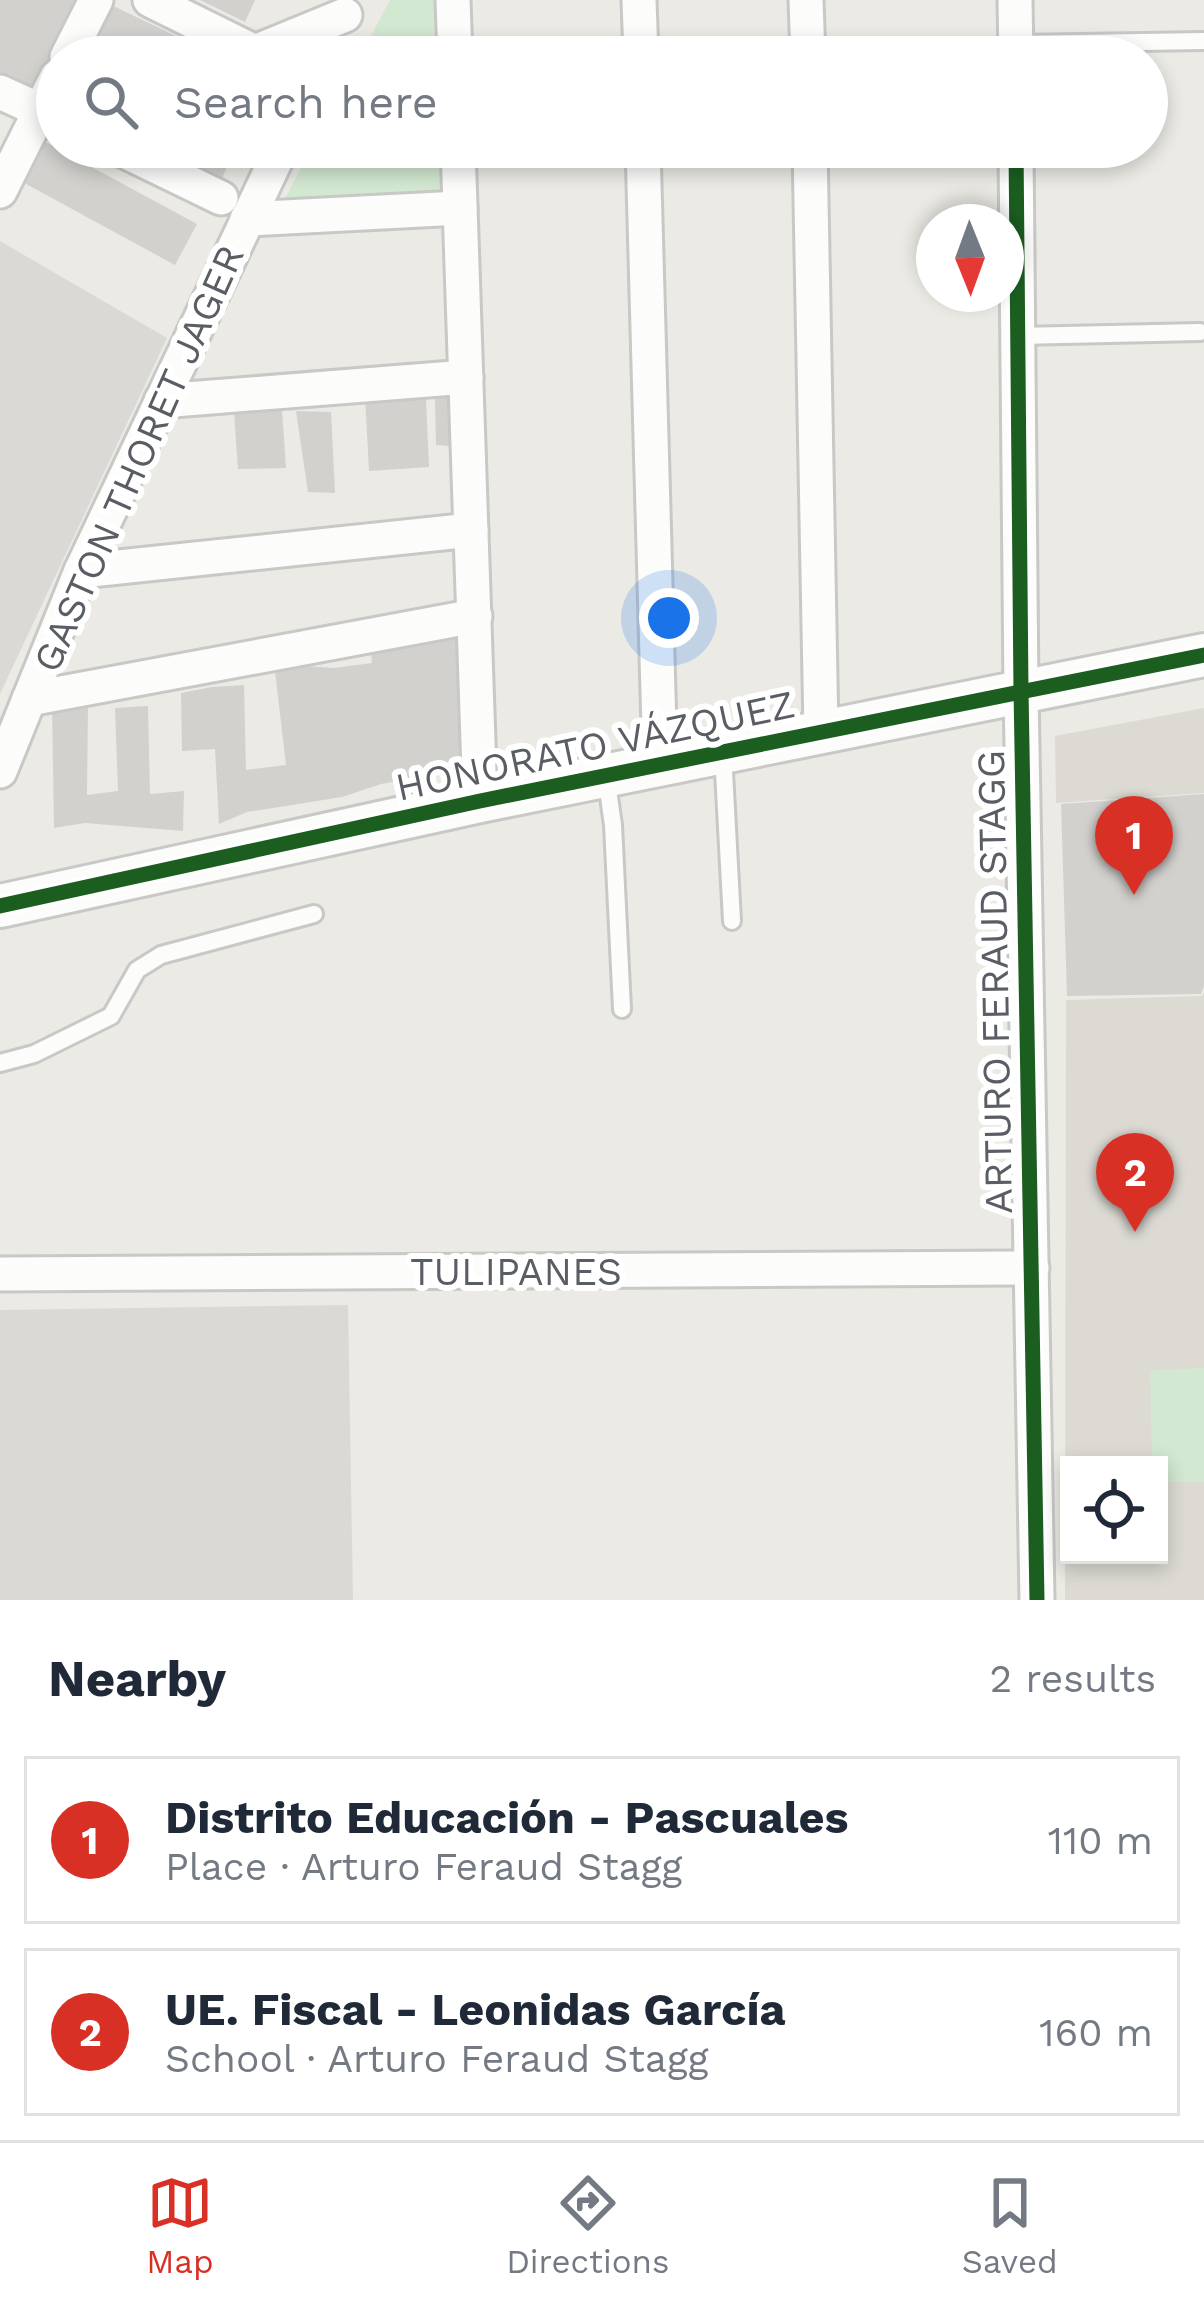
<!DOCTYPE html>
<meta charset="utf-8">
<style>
body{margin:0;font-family:"Work Sans",sans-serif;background:#f2f2f3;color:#1f2937}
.controls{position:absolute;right:36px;bottom:36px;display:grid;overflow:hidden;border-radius:0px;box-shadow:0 6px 18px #0003}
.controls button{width:108px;height:108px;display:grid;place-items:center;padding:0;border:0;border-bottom:3px solid #e0e1e3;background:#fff;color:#1f2937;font:60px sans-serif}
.compass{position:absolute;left:916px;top:204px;width:108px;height:108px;border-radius:50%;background:#fff;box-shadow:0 6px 18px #0003;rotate:179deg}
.you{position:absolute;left:669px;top:618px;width:42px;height:42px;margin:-30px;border:9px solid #fff;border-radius:50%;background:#1a73e8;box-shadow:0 0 0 18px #1a73e833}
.badge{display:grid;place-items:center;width:78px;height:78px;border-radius:50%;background:#d93025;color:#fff;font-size:39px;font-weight:700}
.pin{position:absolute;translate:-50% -99px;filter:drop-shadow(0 3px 6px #0008)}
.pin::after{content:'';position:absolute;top:63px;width:42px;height:36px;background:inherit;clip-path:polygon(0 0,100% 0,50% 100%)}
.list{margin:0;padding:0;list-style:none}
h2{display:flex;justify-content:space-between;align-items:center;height:156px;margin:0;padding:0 48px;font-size:51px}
h2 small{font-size:39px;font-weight:400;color:#747a83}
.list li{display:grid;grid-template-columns:78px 1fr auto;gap:36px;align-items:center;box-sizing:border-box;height:168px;margin:0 24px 24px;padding:0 24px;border:3px solid #e0e1e3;border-radius:0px}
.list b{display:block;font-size:45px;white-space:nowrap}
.list p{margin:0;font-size:39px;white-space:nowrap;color:#747a83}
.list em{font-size:39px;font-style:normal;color:#747a83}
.icon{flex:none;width:66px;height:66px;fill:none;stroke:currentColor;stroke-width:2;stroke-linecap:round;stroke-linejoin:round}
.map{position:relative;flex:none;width:1204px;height:1600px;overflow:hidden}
.search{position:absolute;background:#fff;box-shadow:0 6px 18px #0003;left:36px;right:36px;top:36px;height:132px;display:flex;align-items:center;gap:30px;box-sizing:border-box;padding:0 42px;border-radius:66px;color:#747a83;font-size:45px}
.sheet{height:540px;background:#fff}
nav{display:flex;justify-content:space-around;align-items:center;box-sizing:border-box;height:168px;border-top:3px solid #e0e1e3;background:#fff;font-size:33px;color:#747a83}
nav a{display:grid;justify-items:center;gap:6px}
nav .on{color:#d93025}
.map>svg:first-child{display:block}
</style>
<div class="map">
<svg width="1204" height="1600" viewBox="0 0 1204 1600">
<rect width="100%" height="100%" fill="#ebeae5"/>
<g fill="#dbd9d5">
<polygon points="0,241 167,338 0,694"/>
<polygon points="348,1305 353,1600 0,1600 0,1310"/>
</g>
<g fill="#dcdad3" fill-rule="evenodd">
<polygon points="1204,708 1204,793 1056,803 1055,736"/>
<path d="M1204,992V1600H1065L1066,1000L1202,996ZM1069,1465H1159V1555H1069Z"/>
</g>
<g fill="#d2e8d0">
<polygon points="390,0 447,0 449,57 360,57"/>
<polygon points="312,147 452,147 453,201 278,212"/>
<polygon points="1204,1368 1204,1482 1159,1482 1159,1465 1152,1465 1150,1370"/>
</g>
<g fill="#d2d1ce">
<polygon points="0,0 85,0 33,99 0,82"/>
<polygon points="200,0 255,0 245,22"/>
<polygon points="107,3 220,57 80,57"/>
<polygon points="38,138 197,224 175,265 15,178"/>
<polygon points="138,147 237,147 217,188"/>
<polygon points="397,394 426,400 429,467 369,471 365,396"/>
<polygon points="435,397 459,398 459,447 436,445"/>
<polygon points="282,410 286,468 238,469 234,412"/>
<polygon points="296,411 331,412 335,493 308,492"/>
<polygon points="475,637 479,767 381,784 342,797 247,812 219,824 215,749 182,751 181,693 212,687 244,685 246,770 286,765 275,671 306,666 334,668 372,663 371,650"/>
<polygon points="88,705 87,795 118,791 115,708 148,706 150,794 184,791 183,831 85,823 54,828 52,706"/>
<polygon points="1204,794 1204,986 1201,994 1067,996 1061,804"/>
</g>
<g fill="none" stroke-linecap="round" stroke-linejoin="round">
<g stroke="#c8c8c7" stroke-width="22">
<g id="service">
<polyline points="1015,44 1204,41"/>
<polyline points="1018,336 1200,332"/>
<polyline points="723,753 732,921"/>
<polyline points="606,776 613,825 622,1009"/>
<polyline points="0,1063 34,1054 111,1016 137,970 161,955 314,914"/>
</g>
</g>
<g stroke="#c8c8c7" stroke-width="39">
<g id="minor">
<polyline points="150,0 255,52"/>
<polyline points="453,0 455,57"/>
<polyline points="639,0 641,57"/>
<polyline points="806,0 808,57"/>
<polyline points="1015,0 1016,57"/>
<polyline points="67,57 96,0"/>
<polyline points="256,57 255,52 345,15"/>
<polyline points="0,92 57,118"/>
<polyline points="116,147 221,198"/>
<polyline points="458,147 480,801"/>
<polyline points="643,147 660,765"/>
<polyline points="810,147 821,732"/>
<polyline points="1016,147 1021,691 1037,1600"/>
<polyline points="0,191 57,77"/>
<polyline points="247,219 460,208"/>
<polyline points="161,401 466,377"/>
<polyline points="81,571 471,530"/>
<polyline points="29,699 475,616"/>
<polyline points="0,771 81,571 282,147"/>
<polyline points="0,1274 1032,1268"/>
</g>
</g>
<g stroke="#c8c8c7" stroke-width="48">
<polyline id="tertiary" points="0,906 480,801 1204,655"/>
</g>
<use href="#service" stroke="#fcfcfb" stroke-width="16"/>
<use href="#minor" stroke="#fcfcfb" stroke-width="33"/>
<use href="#tertiary" stroke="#fcfcfb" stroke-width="42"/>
<g stroke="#fff" stroke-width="22">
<g id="cycleway">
<polyline points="1016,147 1021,691 1037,1600"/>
<polyline points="0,906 480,801 1204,655"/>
</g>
</g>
<use href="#cycleway" stroke="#1b5e20" stroke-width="15"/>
</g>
<g text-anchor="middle" stroke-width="12" stroke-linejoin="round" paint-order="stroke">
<g font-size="39" fill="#5a5e64" stroke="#fff">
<text transform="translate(138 458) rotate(-66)" y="14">GASTON THORET JAGER</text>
<text transform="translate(595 745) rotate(-12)" y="14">HONORATO VÁZQUEZ</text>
<text transform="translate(994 982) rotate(-91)" y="14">ARTURO FERAUD STAGG</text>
<text x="516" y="1285">TULIPANES</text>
</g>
</g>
</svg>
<div class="controls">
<button><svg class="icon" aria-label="locate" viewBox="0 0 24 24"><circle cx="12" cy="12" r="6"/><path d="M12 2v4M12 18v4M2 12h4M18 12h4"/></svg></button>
</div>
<svg class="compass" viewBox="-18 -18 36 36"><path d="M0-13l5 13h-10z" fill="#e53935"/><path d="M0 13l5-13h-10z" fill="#747a83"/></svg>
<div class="you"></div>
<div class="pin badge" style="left:1134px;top:895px">1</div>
<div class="pin badge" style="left:1135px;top:1232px">2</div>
<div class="search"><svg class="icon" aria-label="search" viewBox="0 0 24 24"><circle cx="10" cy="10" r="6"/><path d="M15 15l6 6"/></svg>Search here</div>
</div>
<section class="sheet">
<h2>Nearby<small>2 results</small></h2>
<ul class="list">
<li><span class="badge">1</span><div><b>Distrito Educación - Pascuales</b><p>Place · Arturo Feraud Stagg</p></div><em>110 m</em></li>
<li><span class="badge">2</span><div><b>UE. Fiscal - Leonidas García</b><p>School · Arturo Feraud Stagg</p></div><em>160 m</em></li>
</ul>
</section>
<nav>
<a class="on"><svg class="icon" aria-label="map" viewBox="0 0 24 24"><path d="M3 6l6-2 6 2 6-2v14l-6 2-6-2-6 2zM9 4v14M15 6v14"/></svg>Map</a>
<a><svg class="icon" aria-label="directions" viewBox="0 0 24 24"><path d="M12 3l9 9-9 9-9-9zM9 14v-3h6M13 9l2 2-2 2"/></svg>Directions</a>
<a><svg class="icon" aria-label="saved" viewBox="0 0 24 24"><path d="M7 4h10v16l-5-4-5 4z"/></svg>Saved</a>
</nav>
